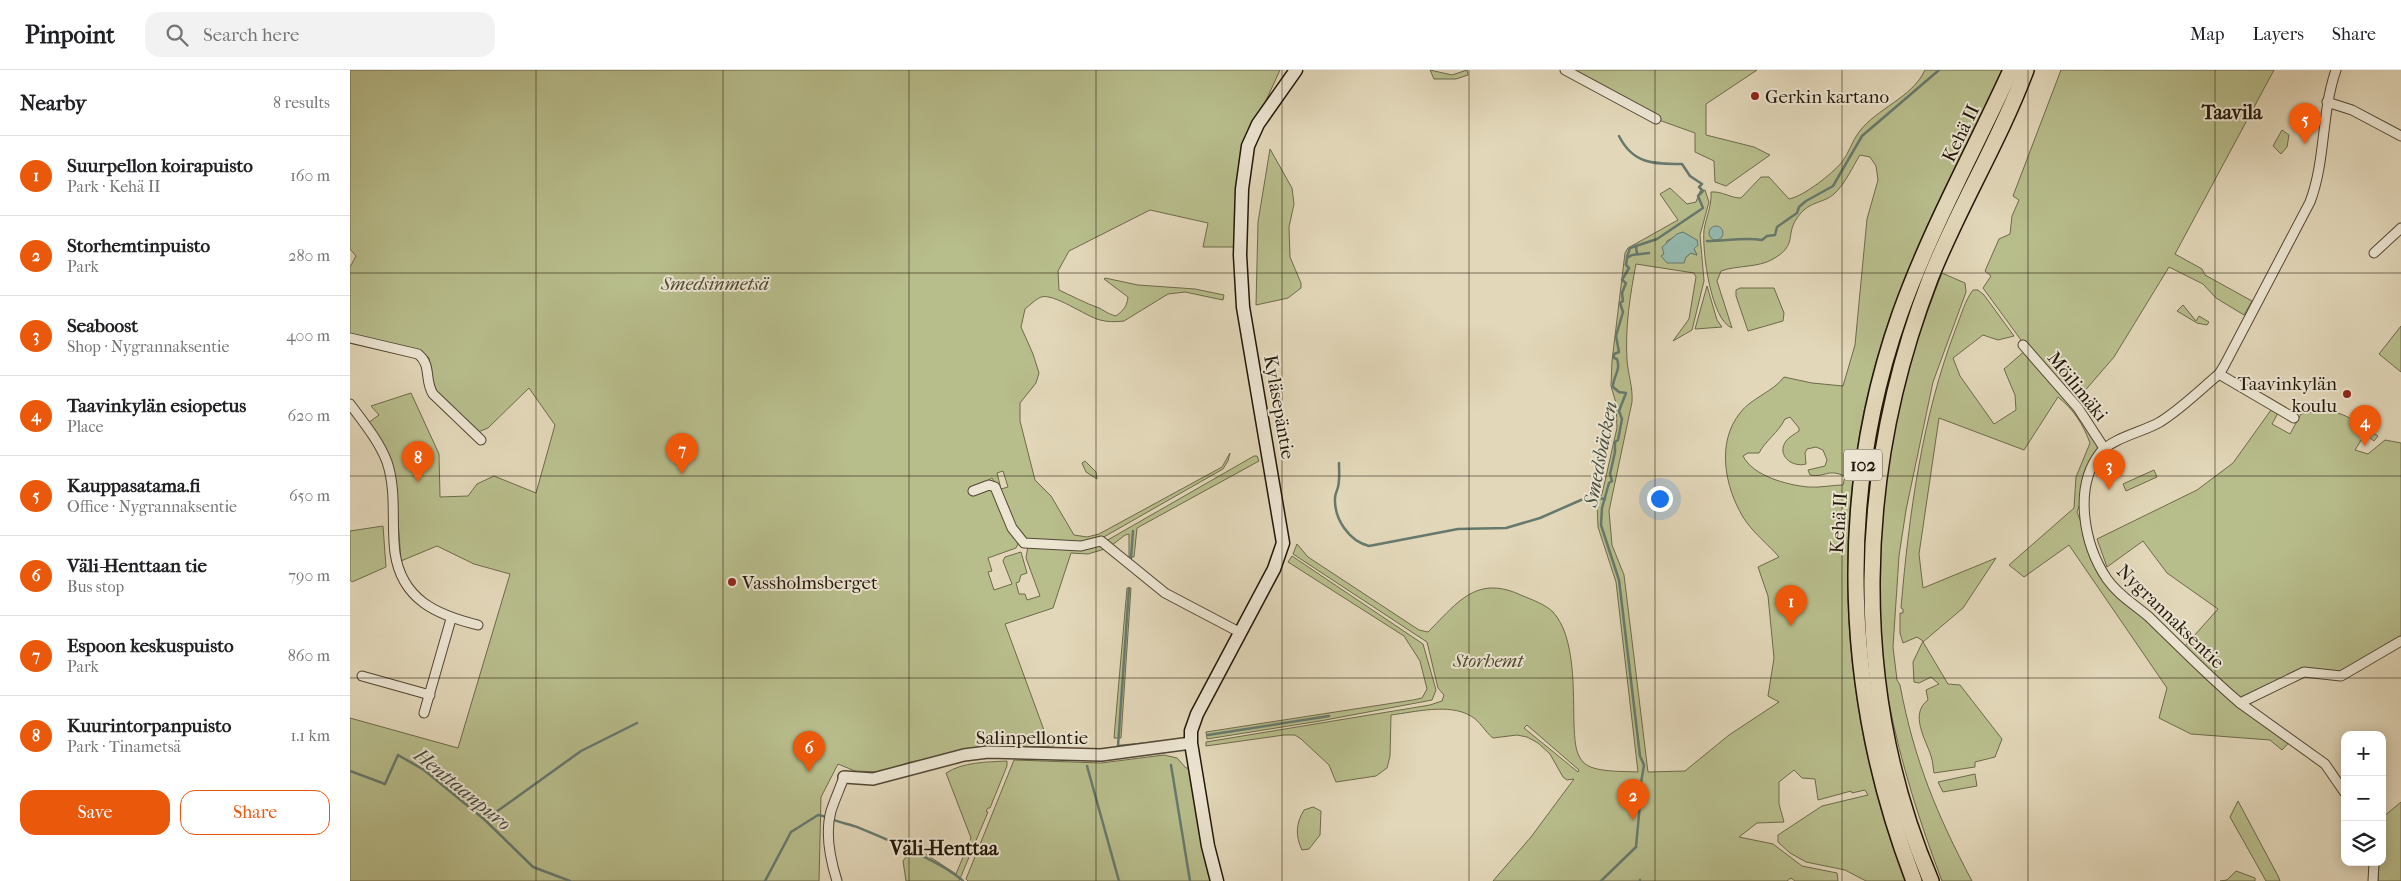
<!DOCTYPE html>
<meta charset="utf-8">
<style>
body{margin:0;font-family:"IM FELL French Canon",serif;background:#f2f2f2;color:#202124}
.controls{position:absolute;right:15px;bottom:15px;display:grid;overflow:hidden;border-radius:10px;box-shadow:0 2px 12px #0003}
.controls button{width:45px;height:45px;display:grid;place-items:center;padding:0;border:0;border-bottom:1px solid #e0e0e0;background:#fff;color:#202124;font:25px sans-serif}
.you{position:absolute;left:1309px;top:428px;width:18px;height:18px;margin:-12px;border:4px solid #fff;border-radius:50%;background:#1a73e8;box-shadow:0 0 0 8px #1a73e833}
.badge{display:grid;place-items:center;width:32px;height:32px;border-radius:50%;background:#ea580c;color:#fff;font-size:16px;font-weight:700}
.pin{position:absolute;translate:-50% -41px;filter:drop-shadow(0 1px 2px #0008)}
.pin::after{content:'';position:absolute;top:26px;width:18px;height:15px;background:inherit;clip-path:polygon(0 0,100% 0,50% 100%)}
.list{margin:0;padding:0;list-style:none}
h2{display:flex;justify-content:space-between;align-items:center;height:65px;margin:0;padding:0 20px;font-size:21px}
h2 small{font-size:16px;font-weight:400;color:#757577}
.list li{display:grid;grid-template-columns:32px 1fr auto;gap:15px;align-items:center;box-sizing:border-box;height:80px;padding:0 20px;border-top:1px solid #e0e0e0}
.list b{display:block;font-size:19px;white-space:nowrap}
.list p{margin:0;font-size:16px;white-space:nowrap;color:#757577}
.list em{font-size:16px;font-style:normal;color:#757577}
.actions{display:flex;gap:10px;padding:15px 20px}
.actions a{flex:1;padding:11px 0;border:1px solid #ea580c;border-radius:15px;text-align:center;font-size:18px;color:#ea580c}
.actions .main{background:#ea580c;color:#fff}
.icon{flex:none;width:28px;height:28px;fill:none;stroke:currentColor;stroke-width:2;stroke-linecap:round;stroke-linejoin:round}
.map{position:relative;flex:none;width:2051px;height:811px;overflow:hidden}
header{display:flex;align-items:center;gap:30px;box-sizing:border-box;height:70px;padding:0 25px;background:#fff;border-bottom:1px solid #e0e0e0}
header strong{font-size:24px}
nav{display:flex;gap:28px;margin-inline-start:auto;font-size:18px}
.search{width:350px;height:45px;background:#f2f2f2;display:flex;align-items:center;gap:12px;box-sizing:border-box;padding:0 18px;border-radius:15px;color:#757577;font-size:19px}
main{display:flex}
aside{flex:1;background:#fff}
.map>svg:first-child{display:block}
</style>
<header>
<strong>Pinpoint</strong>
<div class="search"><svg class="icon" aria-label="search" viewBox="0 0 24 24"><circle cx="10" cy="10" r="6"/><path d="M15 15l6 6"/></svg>Search here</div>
<nav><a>Map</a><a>Layers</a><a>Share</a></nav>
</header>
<main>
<aside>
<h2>Nearby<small>8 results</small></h2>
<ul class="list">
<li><span class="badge">1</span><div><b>Suurpellon koirapuisto</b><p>Park · Kehä II</p></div><em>160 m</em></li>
<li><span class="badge">2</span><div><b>Storhemtinpuisto</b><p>Park</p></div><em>280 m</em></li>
<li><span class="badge">3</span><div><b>Seaboost</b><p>Shop · Nygrannaksentie</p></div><em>400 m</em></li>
<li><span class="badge">4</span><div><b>Taavinkylän esiopetus</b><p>Place</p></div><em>620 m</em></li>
<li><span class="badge">5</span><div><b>Kauppasatama.fi</b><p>Office · Nygrannaksentie</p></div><em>650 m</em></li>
<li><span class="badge">6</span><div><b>Väli-Henttaan tie</b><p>Bus stop</p></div><em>790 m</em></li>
<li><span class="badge">7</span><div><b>Espoon keskuspuisto</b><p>Park</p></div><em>860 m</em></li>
<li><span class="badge">8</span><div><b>Kuurintorpanpuisto</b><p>Park · Tinametsä</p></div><em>1.1 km</em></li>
</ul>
<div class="actions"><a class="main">Save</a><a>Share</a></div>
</aside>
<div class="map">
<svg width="2051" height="811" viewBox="0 0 2051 811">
<rect width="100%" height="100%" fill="#e2d7b9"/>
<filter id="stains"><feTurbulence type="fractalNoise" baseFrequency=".004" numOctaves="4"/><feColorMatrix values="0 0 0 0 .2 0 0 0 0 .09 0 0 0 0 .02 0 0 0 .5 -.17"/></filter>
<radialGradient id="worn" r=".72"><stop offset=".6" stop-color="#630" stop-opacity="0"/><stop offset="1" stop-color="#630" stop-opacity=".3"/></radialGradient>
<g fill="#b8bd8c" stroke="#6d6a4a" fill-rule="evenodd">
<path d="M0,0H930L913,37L892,74L888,107L886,177H853L858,153L800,140L719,181L708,201L709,220C722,226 735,233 749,238C755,241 758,244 766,246C774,240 777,236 778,227L754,209L755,208L788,215L845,219L874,225L873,230L835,222L818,224L774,251C766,252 757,252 750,250C735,246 704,223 691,227C686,229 680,235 675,239L671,257L683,284L689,303L686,313L670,333V351L685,410L701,426L724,465L737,467L749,464L872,397L880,383L878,391L873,399L752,468L737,473L680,471L670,466L649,418L642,408L619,421L620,423L639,416L649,424L668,474L666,478L638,488L642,501L638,502L644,520L662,514L653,491L655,487L671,482L677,503L671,505L669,512L666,513L669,524H675L677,530L690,526L676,488L678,476L748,474L758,478L738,484L721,483L703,538L655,554L698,671L704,676L652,678L560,692L531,702L505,701L488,694L471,727L469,811H0V648L108,678L160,504L124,494L87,476L51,491L45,410L18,353L29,345L21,336L61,323L89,384L90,427L118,426L127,414L144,406L186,423L205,355L179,318L138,358L128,362L83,319L79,288L71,281L0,265V197L6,186L0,179ZM653,401L658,417L651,419L647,403Z"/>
<polygon points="1080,0 1102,5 1117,0 1118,5 1106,9 1084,9"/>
<polygon points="1215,0 1407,0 1356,34 1356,65 1404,77 1420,85 1376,116 1365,112 1364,91 1345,82 1345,63 1306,49"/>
<path d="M1575,0H1653C1616,78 1574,154 1544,236C1476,421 1485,628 1555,811H1516L1495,800L1456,792L1440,783L1428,772V765L1472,736L1518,725L1515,720L1502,723L1501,721L1468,730L1465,709L1452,708L1444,700L1429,712V734L1434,752L1407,753L1389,767L1423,774L1452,796L1487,803L1488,811H1445L1441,808L1437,811H1143L1181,767L1224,709L1217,710L1213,707L1200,684L1188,673L1177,667L1167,665L1143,668C1135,662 1130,651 1121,646C1099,633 1065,642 1041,645L1040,686L1037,698L1026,706L986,712L979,695L951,669L945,665H934L856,676V672L1080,635L1092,631L1094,625L1088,618L1077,572L943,484L947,474L958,487L1069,560L1078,562C1109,531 1127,504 1173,526C1183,530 1196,535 1203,542C1226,567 1223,623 1224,655C1225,667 1224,682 1233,692C1243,703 1274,701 1288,702L1266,512L1248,457L1247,432L1252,424L1267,358L1266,333L1261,316L1262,291L1275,183L1278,178L1328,150L1310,124L1320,118L1337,134L1346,132L1350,121L1355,120L1359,132L1350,165L1354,211L1342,260L1323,271L1339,249L1346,207L1344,203L1286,194C1280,225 1275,258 1277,290C1278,304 1283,317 1282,332L1259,441L1262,475L1274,505L1298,702L1335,701L1379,665L1429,632L1418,626L1424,588L1418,526L1408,497L1429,487C1418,474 1402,462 1393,447C1375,417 1366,373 1390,343C1401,328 1423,322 1434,307L1462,313L1493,316L1505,275L1517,149L1528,110L1526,96L1520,87L1510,85C1503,96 1495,114 1485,123C1474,134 1459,130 1447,148C1435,165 1448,175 1423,189C1408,198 1387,195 1371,201L1367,211L1382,258C1361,250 1352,182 1354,160C1356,147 1362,136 1361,122C1372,121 1380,128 1391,128L1411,107H1419L1439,129C1454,126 1482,104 1492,92C1499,83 1502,71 1509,62C1527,38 1562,28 1575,0ZM1333,162L1337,166L1347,185L1341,183L1336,187L1311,186L1314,184L1317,171ZM1440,347L1449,358V361C1445,364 1439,367 1436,371C1426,385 1442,398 1456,394L1455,383L1457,379L1466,377L1473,380L1477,390L1475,396L1458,400L1460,405C1476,408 1476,398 1495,406L1493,415C1482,415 1470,418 1458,417C1437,415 1403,406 1393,386L1398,383H1409C1416,370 1428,363 1435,349ZM1177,655L1229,700L1228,702L1174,658Z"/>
<polygon points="1711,0 1924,0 1825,184 1852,199 1855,205 1902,231 1894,245 1866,228 1853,214 1819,197 1764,287 1726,331 1671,270 1633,218 1641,206 1635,201 1649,169 1660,164 1662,146 1669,130 1663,126"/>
<polygon points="1647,47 1649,48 1572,213 1559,248 1548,281 1531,346 1519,432 1515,518 1518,578 1574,811 1571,811 1560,782 1520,629 1511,516 1514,445 1528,347 1545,278 1582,180"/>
<polygon points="1932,60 1939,65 1937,77 1931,84 1923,76"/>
<polygon points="920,79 942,118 944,134 939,157 940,187 951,213 951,218 938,228 906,235 908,152"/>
<path d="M1592,203L1615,213L1616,222L1583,312L1556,440L1549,486L1543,577L1547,610L1550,615C1564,690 1587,745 1622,811H1592C1570,753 1551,694 1539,633C1521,543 1527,437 1546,347C1556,297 1574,250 1592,203Z"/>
<polygon points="1357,216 1367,250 1372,257 1345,259"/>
<polygon points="1390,218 1424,218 1434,243 1433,251 1398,261 1386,226 1386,220"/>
<path d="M1623,220H1628L1634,225L1664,266L1648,270L1633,265L1603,288L1610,306L1644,354L1666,340L1665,325L1654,299L1676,280L1729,342L1746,369L1748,381L1727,442L1750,503L1834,577L1868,539L1817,503L1793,471L1757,497L1747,469L1847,420L1883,393L1921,340L1928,343L1922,354L1940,364L1951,344C1988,335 1998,347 2028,366L2024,371L2015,364L2005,380L2018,384L2035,370L2051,373V570L1991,606L1954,602L1890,633L1942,669L1932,680L1920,670L1841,664L1809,648L1817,618L1719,475L1674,507L1659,495L1724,438L1726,407L1740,373C1733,354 1724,340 1708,327L1674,380L1589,348L1569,484L1573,518L1646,488L1613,538L1573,572L1598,614L1610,615L1652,669L1645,687L1625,692V697L1584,703C1583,698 1583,692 1581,686C1576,670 1559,644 1578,630L1576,620L1589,614L1581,607L1569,613L1564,612L1563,592L1573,571L1567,567L1553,573L1550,563V543H1553V539L1551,538C1559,444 1572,347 1606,258C1611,246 1615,230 1623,220Z"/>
<polygon points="1833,235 1846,251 1849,246 1859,252 1857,255 1847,253 1827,241"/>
<polygon points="2051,256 2051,302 2029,284"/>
<polygon points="904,386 907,386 909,391 787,458 784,487 779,487 779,464 775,465 761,476 756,471"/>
<polygon points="735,391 746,402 747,409 736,402 732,393"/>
<polygon points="1804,400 1807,407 1776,421 1773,414"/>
<polygon points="33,456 36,497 2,512 0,510 0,461"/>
<polygon points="942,486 1073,574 1086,620 1082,630 970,651 857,669 856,662 1063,630 1072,628 1077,619 1070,591 1054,566 938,492"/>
<polygon points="777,518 781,518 771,668 764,668"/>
<polygon points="814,685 827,688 836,698 839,698 843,706 862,811 618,811 616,809 664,690 751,693"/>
<path d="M657,691V696L640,738H638L636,741L638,742L609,811H556L553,791L556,787L571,781L606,804L621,768L596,703C613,692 637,692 657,691Z"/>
<polygon points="1625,704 1627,716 1593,722 1588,712"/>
<polygon points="1888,731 1928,806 1930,811 1916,811 1880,747"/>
<polygon points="2051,732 2051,811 2028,811 2029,792 2032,792 2032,748"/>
<path d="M963,737L971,741L970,765L959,779L952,780C945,766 946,753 954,740Z"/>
<polygon points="1886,801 1905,808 1905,811 1870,811 1877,810"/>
</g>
<g fill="#95bab0" stroke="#67796d">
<circle cx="1366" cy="163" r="7"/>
<polygon points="1333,162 1347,170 1348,175 1344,179 1347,185 1341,183 1336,187 1334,193 1317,193 1311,186 1314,184 1312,177 1327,164"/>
</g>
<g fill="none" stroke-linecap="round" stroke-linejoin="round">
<g stroke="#67796d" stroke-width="2.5">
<path d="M1269,66C1283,94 1303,94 1332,94L1340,106L1352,114L1349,117L1353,121L1348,126L1353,138L1307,169L1286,176L1287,184"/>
<path d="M1357,171C1375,171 1394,167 1412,170L1417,166L1425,165L1427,157L1447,143L1449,137L1456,131L1483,116L1512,66L1589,0"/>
<polyline points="1277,187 1280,178 1286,176"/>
<path d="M989,393C989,401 990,409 988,417C987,421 985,424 985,428C984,449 999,471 1019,476L1108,459L1156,458L1190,448L1231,430L1241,427L1255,429"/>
<polyline points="781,488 783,461"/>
<polyline points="779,518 768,676 801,673"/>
<polyline points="858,665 979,646"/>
<polyline points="821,695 840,811"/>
<polyline points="737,696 769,811"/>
<polyline points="0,701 35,714 48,685 74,700 135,750 183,797 220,811"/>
<path d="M1291,713L1294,695L1290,686L1269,510L1251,455L1252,438L1259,413L1262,411L1260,404L1265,382V372L1268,370L1272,349L1269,341L1276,323L1269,322L1263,317C1263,306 1271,301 1267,289L1264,288V284L1269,282L1266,266L1273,242L1270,233L1273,231L1272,223L1276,213L1272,210L1279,198L1276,195L1277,188L1282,185L1299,183"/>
<path d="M482,749C490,753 499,754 507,757C534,768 593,792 613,811"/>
<polyline points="135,750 231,681 287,653"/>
<polyline points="415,811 441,762 468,745 477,747"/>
<polyline points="1251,811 1286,777 1291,723"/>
<polyline points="1290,811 1290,810"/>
</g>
<g stroke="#524734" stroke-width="11">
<g id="minor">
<polyline points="1215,0 1306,49"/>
<path d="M1986,0C1971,43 1976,90 1960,132L1874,296L1869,304C1850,320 1831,339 1810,352C1793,362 1762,368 1750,383C1723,418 1734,475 1757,509C1768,525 1784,534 1799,547C1829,576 1858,606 1890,633L1954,602L1991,606L2051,571"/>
<polyline points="1977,32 2002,40 2051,66"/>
<polyline points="2024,183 2051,158"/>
<path d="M0,268L68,284C82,295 74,310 83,324L131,370"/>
<polyline points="1673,275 1728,338 1754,378"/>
<polyline points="1869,304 1944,348"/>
<path d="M0,334C14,353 29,371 37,392C47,422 41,453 45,483C52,530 87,545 128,555"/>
<polyline points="623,421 639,415 645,417 662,458 674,473 731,476 751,471 815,523 891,563"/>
<polyline points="12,606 80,625"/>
<polyline points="1890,633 1975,694 1995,723"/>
<polyline points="74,643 101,549"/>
<path d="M487,811C480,789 475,763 481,741C485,729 490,718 494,707"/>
<polyline points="2023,811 2024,792"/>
</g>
</g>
<g stroke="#524734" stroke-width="14">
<polyline id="tertiary" points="494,707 523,709 614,685 638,682 751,685 841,673"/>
</g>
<g stroke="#221708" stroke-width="15">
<polyline id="secondary" points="867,811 858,776 841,673 841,661 847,644 924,499 933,473 893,237 890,185 892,119 898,76 908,54 946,0"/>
</g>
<g stroke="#221708" stroke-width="18">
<g id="trunk">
<path d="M1564,811C1494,629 1485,429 1550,244C1580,160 1624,81 1661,0"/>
<path d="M1581,811C1499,619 1506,402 1580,209C1608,138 1649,72 1676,0"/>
</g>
</g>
<use href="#minor" stroke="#ece5d2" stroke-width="9"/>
<use href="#tertiary" stroke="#ece5d2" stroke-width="11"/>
<use href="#secondary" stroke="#ece5d2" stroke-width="12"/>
<use href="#trunk" stroke="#e2d7b9" stroke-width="15"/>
</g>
<path fill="none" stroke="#221708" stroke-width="1" stroke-opacity="0.55" d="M186,0V811M373,0V811M559,0V811M746,0V811M932,0V811M1119,0V811M1305,0V811M1492,0V811M1678,0V811M1865,0V811M0,203H2051M0,406H2051M0,608H2051"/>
<g fill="#8f2418" stroke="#ece5d2" stroke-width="2">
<circle cx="1405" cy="26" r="5"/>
<circle cx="1997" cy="324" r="5"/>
<circle cx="382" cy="512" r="5"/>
</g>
<g text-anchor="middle" stroke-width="4" stroke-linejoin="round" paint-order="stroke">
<rect fill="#ece5d2" stroke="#5f5545" stroke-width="1" x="1494" y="379.5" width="38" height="31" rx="4"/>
<g font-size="18" font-weight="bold" fill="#221708">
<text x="1513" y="401">102</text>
</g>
<g font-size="19" fill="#221708" stroke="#ece5d2" text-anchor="start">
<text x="1415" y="33">Gerkin kartano</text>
<text x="1987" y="320" text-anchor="end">Taavinkylän<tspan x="1987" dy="22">koulu</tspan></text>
<text x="392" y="519">Vassholmsberget</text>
</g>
<g font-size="19" fill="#221708" stroke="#ece5d2">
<text transform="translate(1610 63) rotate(-64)" y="7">Kehä II</text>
<text transform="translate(1728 316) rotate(51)" y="7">Möilimäki</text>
<text transform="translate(930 337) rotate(80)" y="7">Kyläsepäntie</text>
<text transform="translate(1488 453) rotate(-86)" y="7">Kehä II</text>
<text transform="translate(1821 546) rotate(44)" y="7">Nygrannaksentie</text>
<text x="682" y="674">Salinpellontie</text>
</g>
<g font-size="19" font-style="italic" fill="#4f4930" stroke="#ece5d2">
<text x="365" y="220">Smedsinmetsä</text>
<text x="1138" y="597">Storhemt</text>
</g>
<g font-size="20" font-weight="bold" fill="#221708" stroke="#ece5d2">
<text x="1882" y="49">Taavila</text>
<text x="594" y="785">Väli-Henttaa</text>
</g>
<g font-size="20" font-style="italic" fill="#4a5043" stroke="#ece5d2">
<text transform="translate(1250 384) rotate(-79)" y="7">Smedsbäcken</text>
<text transform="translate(113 719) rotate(39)" y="7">Henttaanpuro</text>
</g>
</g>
<rect width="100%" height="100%" filter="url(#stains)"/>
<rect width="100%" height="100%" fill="url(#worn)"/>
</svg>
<div class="controls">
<button>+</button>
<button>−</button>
<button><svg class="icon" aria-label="layers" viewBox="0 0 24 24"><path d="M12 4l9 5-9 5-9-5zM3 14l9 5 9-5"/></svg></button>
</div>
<div class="you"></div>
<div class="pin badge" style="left:1441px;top:556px">1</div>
<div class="pin badge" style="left:1283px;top:750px">2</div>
<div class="pin badge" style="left:1759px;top:420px">3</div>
<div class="pin badge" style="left:2015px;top:376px">4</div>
<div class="pin badge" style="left:1955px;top:74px">5</div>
<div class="pin badge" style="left:459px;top:702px">6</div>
<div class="pin badge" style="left:332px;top:404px">7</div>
<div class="pin badge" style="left:68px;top:412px">8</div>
</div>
</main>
